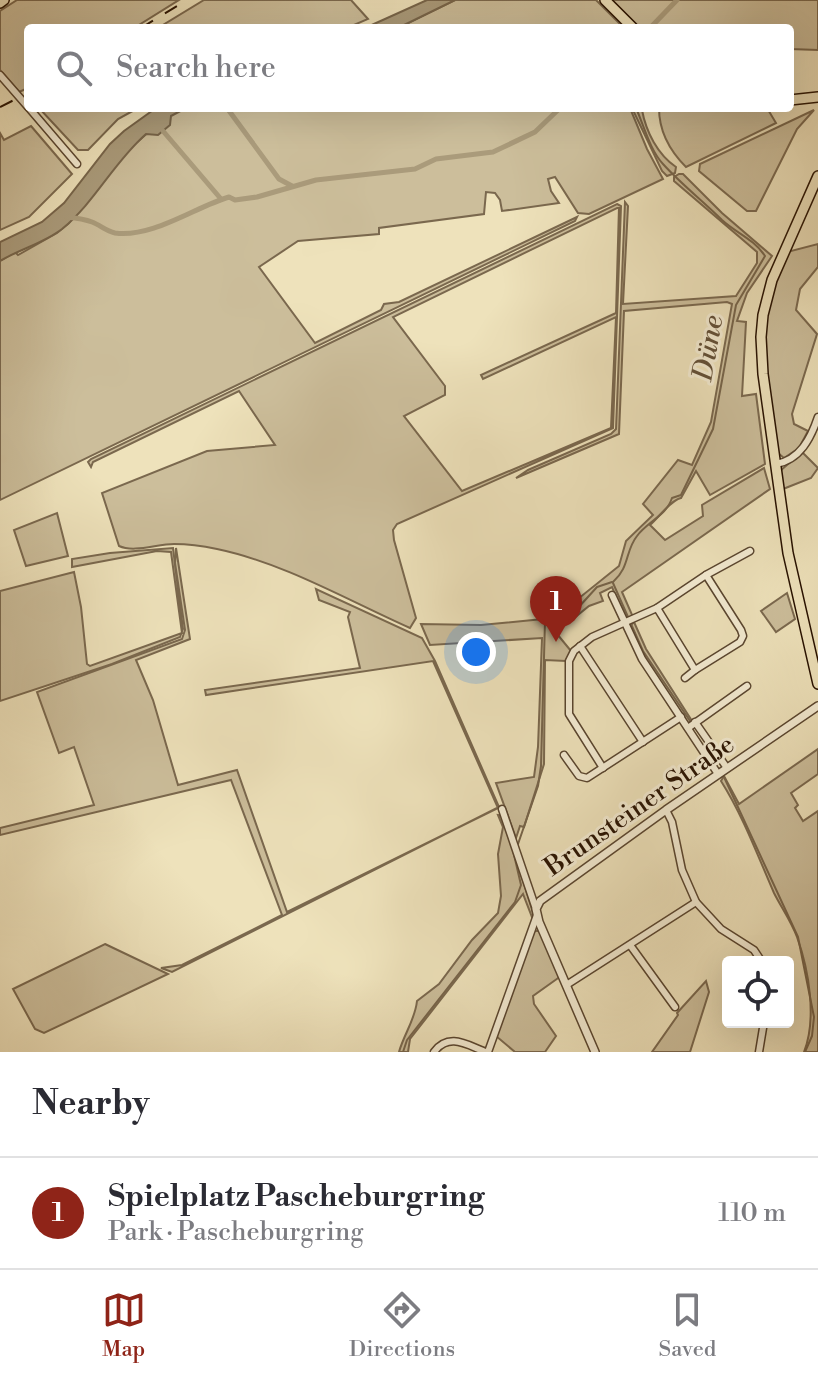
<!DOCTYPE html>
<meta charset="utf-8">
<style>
body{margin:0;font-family:"Libre Bodoni",serif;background:#f7f7f7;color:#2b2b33}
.controls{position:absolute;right:24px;bottom:24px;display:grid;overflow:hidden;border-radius:8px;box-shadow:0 8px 32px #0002}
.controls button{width:72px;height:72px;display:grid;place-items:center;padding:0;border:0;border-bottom:2px solid #e1e1e2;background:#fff;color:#2b2b33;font:40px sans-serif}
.you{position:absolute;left:476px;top:652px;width:28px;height:28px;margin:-20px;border:6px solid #fff;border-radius:50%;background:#1a73e8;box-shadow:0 0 0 12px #1a73e833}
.badge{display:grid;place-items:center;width:52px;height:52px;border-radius:50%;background:#8f2418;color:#fff;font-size:26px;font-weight:700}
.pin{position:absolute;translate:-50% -66px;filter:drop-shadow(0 2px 4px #0008)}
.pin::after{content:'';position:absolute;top:42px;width:28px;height:24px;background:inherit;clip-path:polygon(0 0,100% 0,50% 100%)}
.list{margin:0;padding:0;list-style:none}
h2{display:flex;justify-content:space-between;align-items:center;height:104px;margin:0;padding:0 32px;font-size:34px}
h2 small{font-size:26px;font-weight:400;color:#7c7c81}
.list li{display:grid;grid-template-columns:52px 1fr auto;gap:24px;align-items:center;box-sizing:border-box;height:112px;padding:0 32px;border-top:2px solid #e1e1e2}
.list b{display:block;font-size:30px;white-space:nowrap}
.list p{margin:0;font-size:26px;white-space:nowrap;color:#7c7c81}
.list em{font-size:26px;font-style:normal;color:#7c7c81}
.icon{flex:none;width:44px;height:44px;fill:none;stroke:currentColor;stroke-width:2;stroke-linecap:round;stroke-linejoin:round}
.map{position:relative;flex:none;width:818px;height:1052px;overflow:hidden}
.search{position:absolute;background:#fff;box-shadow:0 8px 32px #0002;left:24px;right:24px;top:24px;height:88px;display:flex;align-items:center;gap:20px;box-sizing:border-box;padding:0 28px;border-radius:8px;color:#7c7c81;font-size:30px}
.sheet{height:216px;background:#fff}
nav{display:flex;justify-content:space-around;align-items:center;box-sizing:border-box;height:112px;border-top:2px solid #e1e1e2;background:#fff;font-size:22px;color:#7c7c81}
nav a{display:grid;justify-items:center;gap:4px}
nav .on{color:#8f2418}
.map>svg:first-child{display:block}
</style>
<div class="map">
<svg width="818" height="1052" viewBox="0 0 818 1052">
<rect width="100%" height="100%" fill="#eee2bb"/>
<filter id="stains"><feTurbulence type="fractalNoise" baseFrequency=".0025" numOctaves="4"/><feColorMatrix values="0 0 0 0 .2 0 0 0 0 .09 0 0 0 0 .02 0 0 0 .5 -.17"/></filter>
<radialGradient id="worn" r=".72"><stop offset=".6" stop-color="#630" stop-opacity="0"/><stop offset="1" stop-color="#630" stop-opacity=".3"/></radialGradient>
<g fill="#ccbe9b" stroke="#7a684e" stroke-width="2" fill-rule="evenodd">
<polygon points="17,0 179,0 134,28 28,28 28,88 19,92 0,70 0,11"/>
<polygon points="204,0 351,0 368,19 347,28 158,28"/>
<polygon points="455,0 596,0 624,28 398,28"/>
<polygon points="612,0 818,0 818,50 790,49 790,28 640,28"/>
<polygon points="39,108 138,108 118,119 88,150 78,150"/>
<polygon points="180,108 630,108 647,149 663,179 589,214 578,213 555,177 548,179 551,191 559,203 502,211 500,200 495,193 486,192 484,214 379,228 379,234 298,241 259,267 315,343 381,310 384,304 399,302 577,217 575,221 0,500 0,261 15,252 18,255 57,233 69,223 113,164 153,128"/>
<path d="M632,108L642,110C646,132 658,155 676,167L675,173L667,176L662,171Z"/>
<path d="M659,108H767L776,123L686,167C670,151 659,131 659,108Z"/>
<polygon points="814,110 797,129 756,211 747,211 699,171 700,164"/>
<polygon points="31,126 72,174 29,217 0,230 0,133 4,140"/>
<path d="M679,174H683L722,213L772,256L747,293L737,321L746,322L742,396L756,394L765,464L710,495L696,471L681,498C671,500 659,517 650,525L665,540L703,516L702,505L764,468L770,489L622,592L633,617L626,619L612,587L600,593L603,601L589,606L568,623H548L571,651L566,661L545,660L544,764L524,827L520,826L516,838L496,783L534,777L538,747L542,638L430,645L421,624L481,625L543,619L563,611L619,566L626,541L653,515L643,504L678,460L692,465L711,422L732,304L727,302L624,311L619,434L516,478L528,470L611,434L616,429L625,202L628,206L623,304L736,296L757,263V252L674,181V177Z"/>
<path d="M617,204L621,206L613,428L397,524L393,530L394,540L416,618L410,628C347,600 284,563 217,549C203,546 188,544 174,544C157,544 134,553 119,546L102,493L207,451L275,445L239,391L93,462L91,467L88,462L91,459ZM619,207L616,313L481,375L483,379L616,317L611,428L462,491L404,416L445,395V386L393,317Z"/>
<path d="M818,244V267L800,289L796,310L817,334L792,414L794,424L808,431L799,448L784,458L778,453C772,412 762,370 764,329C765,303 777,277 787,252Z"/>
<polygon points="802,452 818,468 811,478 783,489 780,471"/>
<polygon points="57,513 68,556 26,566 14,530"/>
<polygon points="173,548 183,629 180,637 112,664 0,701 0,591 74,572 81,607 87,664 90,666 182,633 171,552 157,551 72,567 72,559 110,553"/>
<polygon points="176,548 190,639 136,660 153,700 178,785 237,770 287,912 498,808 433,661 206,695 205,690 360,668 348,617 350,612 319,600 316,589 422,638 435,661 499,807 172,972 161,968 182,965 282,915 231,780 0,835 0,828 94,805 74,747 59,753 37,692 182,639 185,630 175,563"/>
<polygon points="787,593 795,619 776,632 761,611"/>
<polygon points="634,622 646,649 692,721 687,724 641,654 629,627"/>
<path d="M818,749V774L791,793L798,805L795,808L803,821L818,811V1052H804C817,1019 809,970 797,937C791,921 781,907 774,893C757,854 743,816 721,781L724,776L739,804Z"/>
<path d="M498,815L503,816L534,916L532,917L523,894L410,1039L408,1052H399C404,1034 415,1020 417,1001L439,984L472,940L498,913L501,896L498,854L503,827Z"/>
<polygon points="532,931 540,931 561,976 533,996 534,1004 556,1036 545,1052 515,1052 496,1036"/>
<polygon points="105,944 168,974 44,1033 35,1029 13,989"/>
<polygon points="706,981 709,992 690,1052 652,1052 678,1015 677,1013"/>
</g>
<g fill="#aa9b7b" stroke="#76644a" stroke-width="2">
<polygon points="427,0 455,0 398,28 365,28"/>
<path d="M156,108H186L171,116L170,125L158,135L146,134C114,162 95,202 62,229C44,243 20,249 0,261V242L42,222L64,203L110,144L124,131Z"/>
</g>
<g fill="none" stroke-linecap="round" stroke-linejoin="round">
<g stroke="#76644a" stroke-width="2">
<path d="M613,582C630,567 625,551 637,536C647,522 667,515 672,498L681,495L713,429L736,305L765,256C754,239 736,233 722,220C703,201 681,184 663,164C650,150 644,126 636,108"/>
<polyline points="613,583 628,617"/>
<polyline points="631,624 643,651 690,721"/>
<polyline points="724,777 798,937 814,1017 812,1036 805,1052"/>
<polyline points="518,844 538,786 541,766 545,621 567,620 597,587 612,582"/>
<polyline points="403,1052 407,1040 515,902 521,885 512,846"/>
</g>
<g stroke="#aa9b7b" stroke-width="5">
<polyline points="650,28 677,0"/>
<polyline points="227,108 279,179 292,186"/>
<polyline points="163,131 221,199"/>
<path d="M67,217C76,218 84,219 92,222C100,225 106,231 115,233C153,238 195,207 229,197L235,200L257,197L316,180L415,169L436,159L493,152L535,132L560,108"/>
</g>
<g stroke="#59452f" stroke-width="9">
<g id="minor">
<polyline points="0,75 28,107"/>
<polyline points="29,108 77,164"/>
<path d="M776,464C800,460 811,438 818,417"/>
<polyline points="612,595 642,659 718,774"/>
<polyline points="657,608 695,670 740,642 743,636 741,630 706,575"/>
<polyline points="580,646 643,742"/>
<polyline points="685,678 695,670"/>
<polyline points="695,722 727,768"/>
<polyline points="688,728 747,686"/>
<polyline points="564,755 579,776 587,778 681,717"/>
<polyline points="603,768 569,714 569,661 574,651 592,637 657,608 706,575 750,551"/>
<polyline points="502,809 536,909"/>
<polyline points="666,810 672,822 682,870 696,902 721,929 754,950 762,962"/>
<polyline points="630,945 675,1007"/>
<polyline points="568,984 696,902"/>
<path d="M434,1052C449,1032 467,1045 486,1052"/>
<polyline points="488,1052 537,915"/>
<polyline points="759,1052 764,1022"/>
</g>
</g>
<g stroke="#59452f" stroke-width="10">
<polyline id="tertiary" points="595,1052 539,922 536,909 540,901 666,810 818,706"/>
</g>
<g stroke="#271100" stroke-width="12">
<g id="primary">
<polyline points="605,0 633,28"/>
<polyline points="0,3 4,0"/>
<polyline points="790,100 818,97"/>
<polyline points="818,176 772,280 763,315 761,337 763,374 788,553 818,684"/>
</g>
</g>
<use href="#minor" stroke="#f4ecd3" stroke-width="6"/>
<use href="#tertiary" stroke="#f4ecd3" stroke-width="7"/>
<use href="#primary" stroke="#eee2bb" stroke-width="9"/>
<g stroke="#271100" stroke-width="2" stroke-dasharray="14 14" stroke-linecap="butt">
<polyline points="141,28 187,0"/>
<polyline points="0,107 28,93"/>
</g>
</g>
<g text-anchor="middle" stroke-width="6" stroke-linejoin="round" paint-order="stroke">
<g font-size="26" fill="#271100" stroke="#f4ecd3">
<text transform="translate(639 805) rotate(-35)" y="9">Brunsteiner Straße</text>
</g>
<g font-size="28" font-style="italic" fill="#624f37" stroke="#f4ecd3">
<text transform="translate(707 348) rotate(-80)" y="10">Düne</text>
</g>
</g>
<rect width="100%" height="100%" filter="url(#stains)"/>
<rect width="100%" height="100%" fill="url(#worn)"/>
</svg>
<div class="controls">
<button><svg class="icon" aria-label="locate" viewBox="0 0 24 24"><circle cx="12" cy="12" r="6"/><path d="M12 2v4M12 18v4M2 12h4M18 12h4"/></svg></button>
</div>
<div class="you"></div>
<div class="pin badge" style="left:556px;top:642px">1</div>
<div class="search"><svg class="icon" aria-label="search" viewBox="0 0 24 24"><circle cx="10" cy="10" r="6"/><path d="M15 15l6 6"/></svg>Search here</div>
</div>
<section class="sheet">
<h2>Nearby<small></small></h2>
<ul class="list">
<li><span class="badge">1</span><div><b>Spielplatz Pascheburgring</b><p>Park · Pascheburgring</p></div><em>110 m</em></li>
</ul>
</section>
<nav>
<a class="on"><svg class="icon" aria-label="map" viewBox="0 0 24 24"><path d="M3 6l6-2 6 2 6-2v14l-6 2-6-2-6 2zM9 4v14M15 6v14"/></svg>Map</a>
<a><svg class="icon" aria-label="directions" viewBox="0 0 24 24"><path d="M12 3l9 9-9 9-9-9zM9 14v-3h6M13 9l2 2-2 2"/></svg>Directions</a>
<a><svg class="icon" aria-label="saved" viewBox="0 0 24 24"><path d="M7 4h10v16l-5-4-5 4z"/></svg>Saved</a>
</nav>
